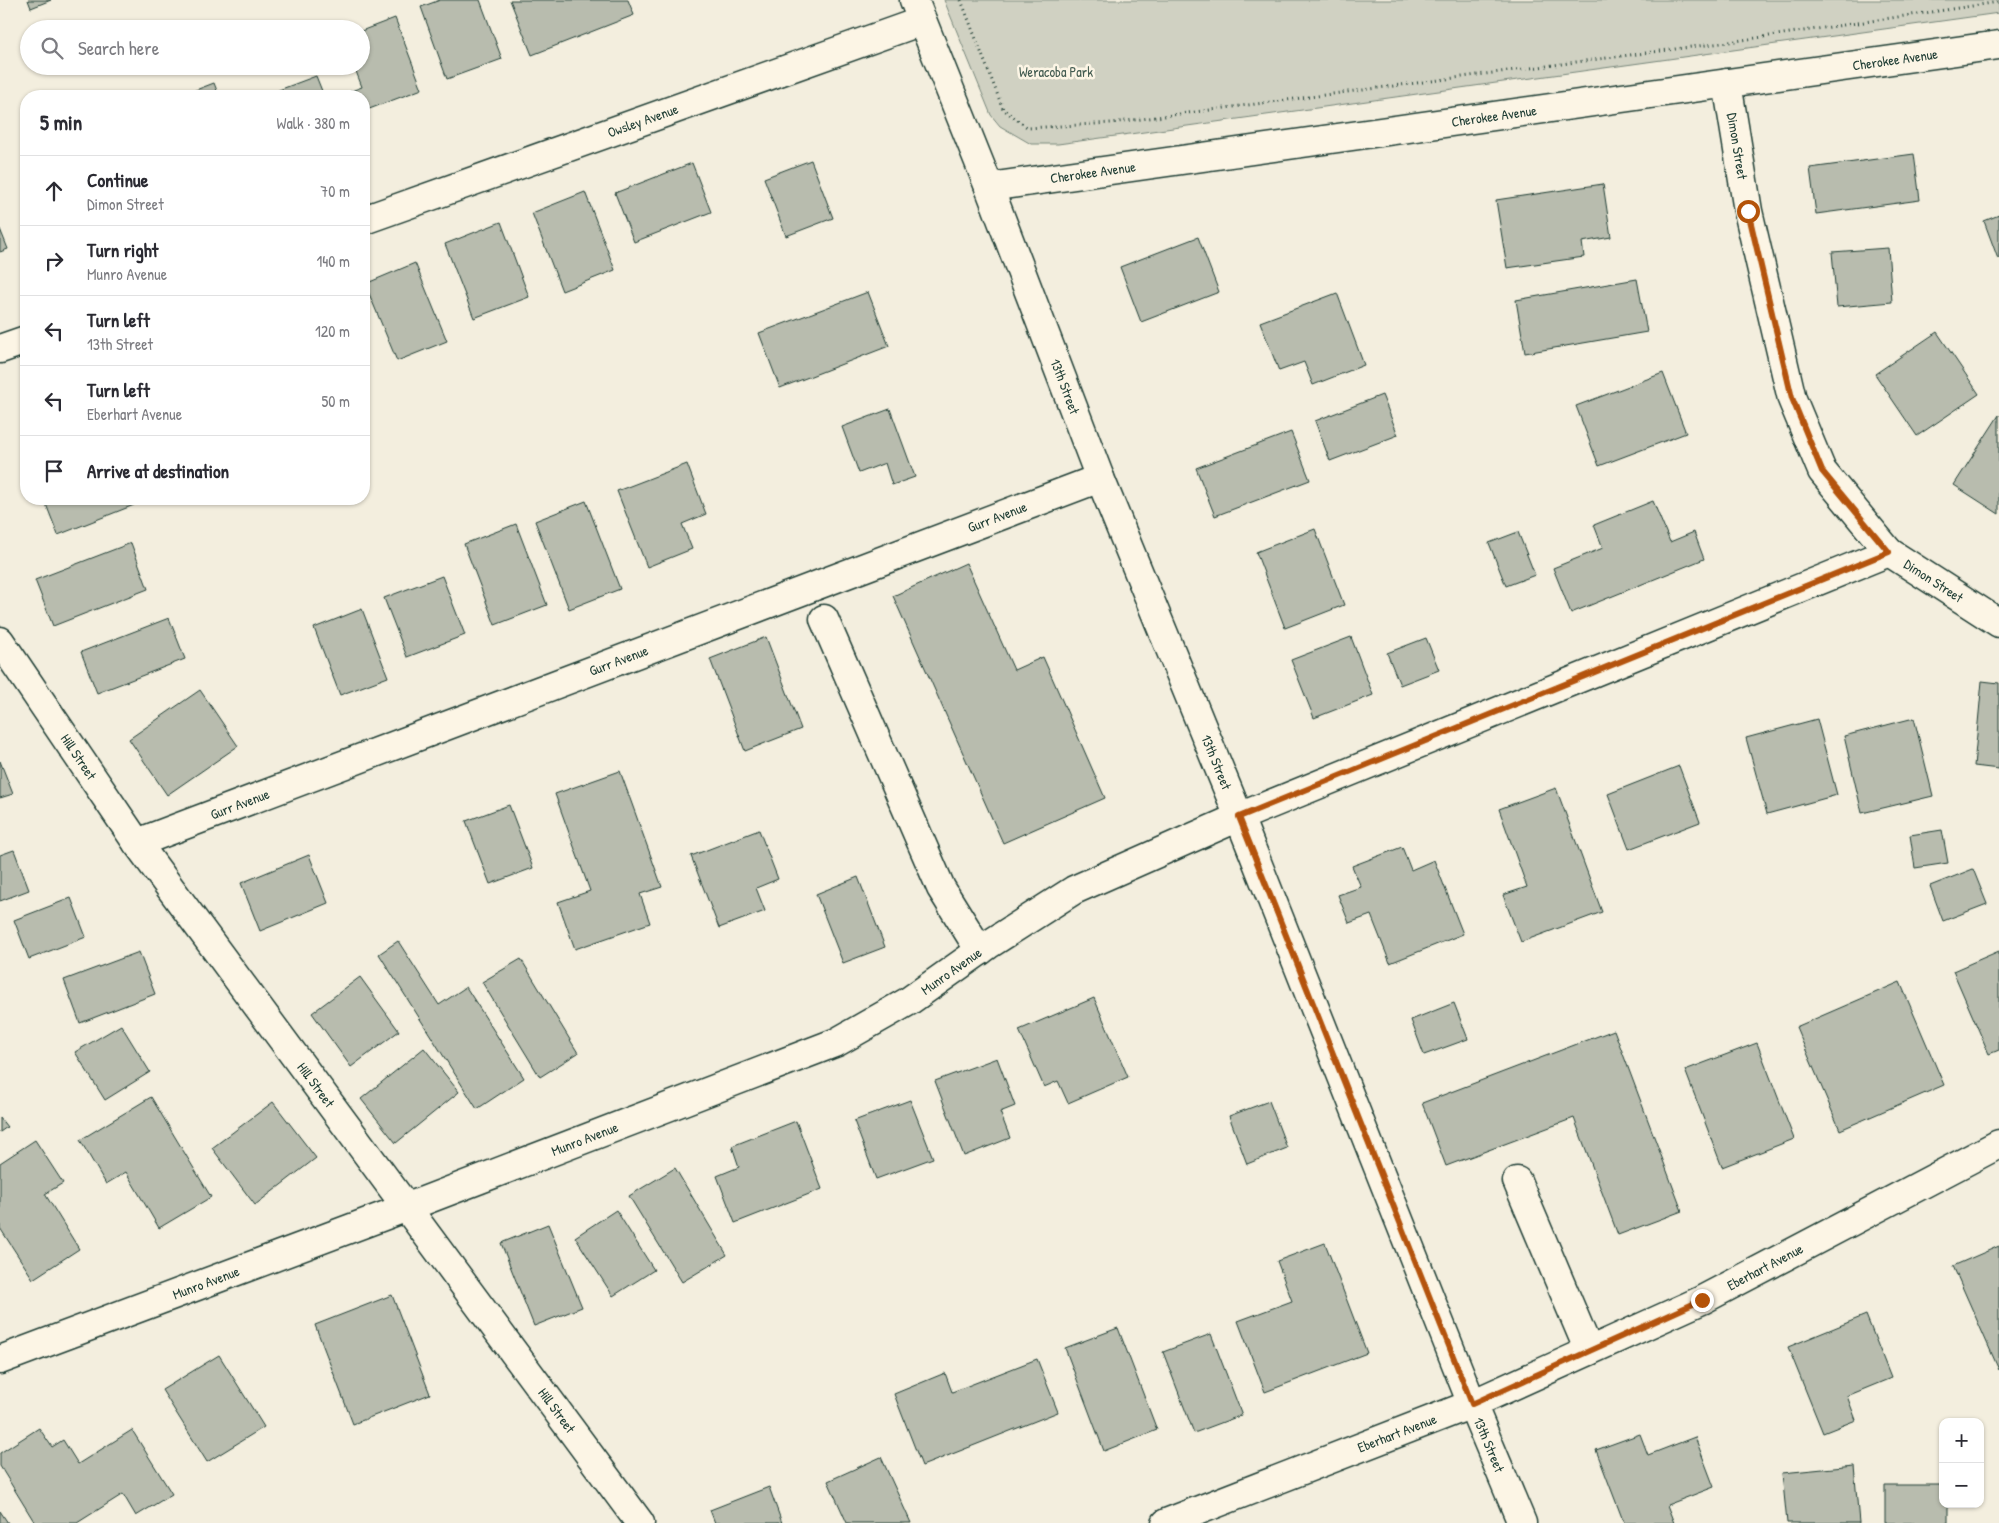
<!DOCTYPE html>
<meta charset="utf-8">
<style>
body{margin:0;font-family:"Patrick Hand",sans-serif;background:#f2f2f3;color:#2b2b33}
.controls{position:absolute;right:15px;bottom:15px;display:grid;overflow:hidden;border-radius:10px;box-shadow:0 1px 4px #0004}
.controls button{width:45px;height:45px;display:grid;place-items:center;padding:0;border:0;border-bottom:1px solid #e1e1e2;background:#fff;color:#2b2b33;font:25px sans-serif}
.stop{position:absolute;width:15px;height:15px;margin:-11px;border:4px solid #b45309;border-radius:50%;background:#fff}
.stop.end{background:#b45309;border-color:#fff;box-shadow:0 1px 5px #0008}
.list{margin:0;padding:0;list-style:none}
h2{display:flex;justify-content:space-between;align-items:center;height:65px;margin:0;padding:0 20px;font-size:21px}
h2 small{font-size:16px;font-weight:400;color:#7c7c81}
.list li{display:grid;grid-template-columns:32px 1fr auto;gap:15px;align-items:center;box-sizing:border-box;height:70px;padding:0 20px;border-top:1px solid #e1e1e2}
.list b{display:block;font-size:19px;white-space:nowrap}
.list p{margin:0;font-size:16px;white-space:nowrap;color:#7c7c81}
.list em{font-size:16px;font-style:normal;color:#7c7c81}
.icon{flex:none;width:28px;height:28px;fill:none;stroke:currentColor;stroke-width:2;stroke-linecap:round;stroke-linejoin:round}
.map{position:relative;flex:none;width:1999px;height:1523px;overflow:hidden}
.search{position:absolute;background:#fff;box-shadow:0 1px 4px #0004;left:20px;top:20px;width:350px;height:55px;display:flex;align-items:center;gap:12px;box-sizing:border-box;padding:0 18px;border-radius:28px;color:#7c7c81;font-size:19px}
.panel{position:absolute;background:#fff;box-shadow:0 1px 4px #0004;left:20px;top:90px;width:350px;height:415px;border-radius:20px}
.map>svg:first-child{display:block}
</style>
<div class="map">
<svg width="1999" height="1523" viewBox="0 0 1999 1523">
<rect width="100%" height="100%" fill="#f3eede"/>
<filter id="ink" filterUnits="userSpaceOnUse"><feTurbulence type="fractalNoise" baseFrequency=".02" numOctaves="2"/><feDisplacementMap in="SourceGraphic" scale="10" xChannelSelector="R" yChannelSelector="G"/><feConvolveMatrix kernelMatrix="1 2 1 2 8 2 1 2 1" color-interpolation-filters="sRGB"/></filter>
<g filter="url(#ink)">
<polygon fill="#d0d1c2" stroke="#78877b" points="944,0 1999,0 1999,13 1058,144 1031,144 1000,126 991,115"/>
<g fill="#b8bcae" stroke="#1f3d34">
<polygon points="28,0 51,0 31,8"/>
<polygon points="440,0 480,0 502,59 447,79 421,7"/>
<polygon points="510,0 628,0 634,15 532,55"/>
<polygon points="395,18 422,89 364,111 364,96 340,95 362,87 354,66 361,66 361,31"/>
<polygon points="316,76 324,96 263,96"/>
<polygon points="214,83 219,96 180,96"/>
<polygon points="1914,154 1920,200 1816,214 1810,168"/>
<polygon points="811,160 833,218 786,236 764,178"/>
<polygon points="692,163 711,212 634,242 615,193"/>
<polygon points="1603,184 1611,237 1582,242 1584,257 1507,268 1496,200"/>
<polygon points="585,192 615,270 562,291 532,213"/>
<polygon points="1999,215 1999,258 1998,259 1984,221"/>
<polygon points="501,222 529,297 474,318 445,244"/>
<polygon points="0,229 8,249 0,252"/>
<polygon points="1198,237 1219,292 1141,322 1120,267"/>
<polygon points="1888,248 1892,302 1837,307 1832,252"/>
<polygon points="415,263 447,341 397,361 365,284"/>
<polygon points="1637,279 1647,332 1525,353 1516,300"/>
<polygon points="868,292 889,346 780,388 759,333"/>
<polygon points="1337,293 1364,365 1313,385 1304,362 1279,371 1260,322"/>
<polygon points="1937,332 1979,394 1917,436 1875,374"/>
<polygon points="1663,373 1686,433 1599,466 1576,406"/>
<polygon points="1382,395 1398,435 1330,461 1315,421"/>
<polygon points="890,409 915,477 892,485 885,463 859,473 842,427"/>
<polygon points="1999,415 1999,514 1954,485"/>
<polygon points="1291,432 1310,480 1215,516 1196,468"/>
<polygon points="687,464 706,514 682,524 692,549 647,567 617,491"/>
<polygon points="44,499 131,499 134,505 58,535"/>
<polygon points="586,501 620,589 569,609 535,521"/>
<polygon points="1653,501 1670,542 1694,532 1704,559 1571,613 1553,568 1603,548 1594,525"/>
<polygon points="516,524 547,605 495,625 464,544"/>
<polygon points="1315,529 1344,605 1285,628 1256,552"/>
<polygon points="1518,532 1535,575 1506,586 1489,543"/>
<polygon points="131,543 148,589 53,626 35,580"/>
<polygon points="966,563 1014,670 1043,657 1105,798 1003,843 893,596"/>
<polygon points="442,576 465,635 407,657 384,598"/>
<polygon points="362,609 388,677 340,695 314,628"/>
<polygon points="169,618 185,659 97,693 81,652"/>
<polygon points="766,637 801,729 745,751 710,659"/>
<polygon points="1351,637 1373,695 1314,718 1291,660"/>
<polygon points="1426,638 1439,670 1400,685 1387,653"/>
<polygon points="1982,681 1999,683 1999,769 1974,766"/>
<polygon points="200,690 238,746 167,795 129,739"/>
<polygon points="1914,718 1933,796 1862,813 1844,736"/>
<polygon points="1817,719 1837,795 1767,814 1746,738"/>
<polygon points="0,761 13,794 0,798"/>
<polygon points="1679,766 1700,822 1629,849 1608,794"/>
<polygon points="620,771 662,887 640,894 650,923 575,949 558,902 590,891 555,794"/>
<polygon points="1556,788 1602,912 1521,942 1503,895 1527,887 1499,809"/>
<polygon points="509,805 533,868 490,884 466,821"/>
<polygon points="759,830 778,879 756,888 765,911 719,928 691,856"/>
<polygon points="1942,830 1948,863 1915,868 1910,835"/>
<polygon points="1402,847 1411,870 1434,860 1463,934 1390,963 1371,915 1349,923 1338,895 1361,887 1352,866"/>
<polygon points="14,850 29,890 0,901 0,855"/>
<polygon points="309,855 328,903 260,931 241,883"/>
<polygon points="1973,869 1987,904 1943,921 1930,886"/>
<polygon points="858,877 885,947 843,963 816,894"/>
<polygon points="71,898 86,937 29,959 14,920"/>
<polygon points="398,941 439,1005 466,987 524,1078 477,1109 379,954"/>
<polygon points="1999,951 1999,1050 1989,1054 1953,971"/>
<polygon points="139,952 155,994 80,1023 64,980"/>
<polygon points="521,959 578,1053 540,1077 482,982"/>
<polygon points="360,977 399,1031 351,1067 312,1013"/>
<polygon points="1900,982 1944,1085 1840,1130 1796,1027"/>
<polygon points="1094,998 1128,1077 1068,1103 1058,1081 1044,1087 1019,1030"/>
<polygon points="1454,1003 1468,1039 1424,1055 1411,1020"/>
<polygon points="121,1025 150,1072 105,1100 75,1052"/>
<polygon points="1614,1030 1682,1211 1618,1235 1574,1118 1446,1166 1422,1103"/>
<polygon points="1757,1043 1794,1139 1722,1167 1685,1070"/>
<polygon points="424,1048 459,1092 396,1143 361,1099"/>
<polygon points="997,1058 1015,1106 1000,1112 1010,1138 964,1156 935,1081"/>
<polygon points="151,1097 211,1197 159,1228 126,1172 106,1184 80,1140"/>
<polygon points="910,1100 933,1158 876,1179 854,1121"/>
<polygon points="1269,1101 1287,1148 1247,1164 1229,1116"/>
<polygon points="273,1102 316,1158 255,1205 212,1148"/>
<polygon points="0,1118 7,1127 0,1132"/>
<polygon points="796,1121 822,1189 735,1223 717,1176 739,1167 732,1146"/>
<polygon points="35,1140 63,1183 45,1194 79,1249 33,1279 0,1228 0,1163"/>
<polygon points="675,1168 727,1255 682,1282 629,1196"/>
<polygon points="616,1210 654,1270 613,1296 575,1237"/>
<polygon points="548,1224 582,1307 534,1326 501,1243"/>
<polygon points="1325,1243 1367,1353 1265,1392 1238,1321 1292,1301 1277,1261"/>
<polygon points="1999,1246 1999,1370 1953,1266"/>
<polygon points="392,1295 430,1394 353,1424 315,1325"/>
<polygon points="1866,1315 1891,1378 1847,1396 1856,1420 1823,1433 1788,1347"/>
<polygon points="1118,1328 1157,1430 1104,1451 1065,1348"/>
<polygon points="1211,1334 1242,1415 1194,1433 1163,1352"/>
<polygon points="219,1355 264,1427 207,1462 162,1390"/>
<polygon points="1037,1359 1058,1412 922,1466 894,1394 945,1373 952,1392"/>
<polygon points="39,1428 52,1447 63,1440 78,1464 132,1430 172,1494 136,1516 123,1494 77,1523 35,1523 0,1466 0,1453"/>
<polygon points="1640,1434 1648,1455 1695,1437 1714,1487 1667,1505 1674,1523 1624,1523 1596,1450"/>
<polygon points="881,1457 911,1523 847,1523 828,1481"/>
<polygon points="1854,1466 1859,1523 1787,1523 1782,1473"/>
<polygon points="1885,1485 1943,1485 1943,1504 1948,1504 1948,1523 1885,1523"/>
<polygon points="769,1487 782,1523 715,1523 710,1510"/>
<polygon points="0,1511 8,1523 0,1523"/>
</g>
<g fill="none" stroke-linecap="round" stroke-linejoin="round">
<g stroke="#1f3d34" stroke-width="31">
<g id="minor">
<path id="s1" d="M1727,83L1748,211L1792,399L1822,471L1889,552L1999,623"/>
<path id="s2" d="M989,187L1999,45"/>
<path id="s3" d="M364,220L922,21"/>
<polyline points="0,349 26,340"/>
<polyline points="824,619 941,888 980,951"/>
<path id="s4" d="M0,641L137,843L640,1523"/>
<path id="s5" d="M137,843L1100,478"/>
<polyline points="1517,1181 1589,1351"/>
<path id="s6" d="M0,1360L405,1208L837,1042L909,1001L988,945L1074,890L1239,817L1889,552"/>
<path id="s7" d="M1166,1523L1472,1404L1702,1300L1999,1144"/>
</g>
</g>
<g stroke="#1f3d34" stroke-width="31">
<g id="major">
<path id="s8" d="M914,0L989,187L1100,478L1239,817L1472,1404L1522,1523"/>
</g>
</g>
<polyline stroke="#1f3d34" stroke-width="3" stroke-dasharray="1 4" stroke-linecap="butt" points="961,0 1003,109 1028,128 1111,123 1729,42 1999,2"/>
<use href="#minor" stroke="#fcf5e5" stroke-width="28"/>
<use href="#major" stroke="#fcf5e5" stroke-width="28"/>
</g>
</g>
<g fill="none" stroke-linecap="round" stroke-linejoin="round" filter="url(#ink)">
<polyline stroke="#b45309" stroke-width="6" points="1702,1300 1472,1404 1239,817 1889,552 1822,471 1792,398 1748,211"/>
</g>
<g text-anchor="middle" stroke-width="5" stroke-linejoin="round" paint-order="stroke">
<g font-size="14" fill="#1f3d34" stroke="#fcf5e5">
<text dy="5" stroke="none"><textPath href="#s2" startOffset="915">Cherokee Avenue</textPath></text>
<text dy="5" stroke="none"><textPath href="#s2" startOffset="510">Cherokee Avenue</textPath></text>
<text dy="5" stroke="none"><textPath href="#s3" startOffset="296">Owsley Avenue</textPath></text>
<text dy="5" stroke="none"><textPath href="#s1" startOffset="64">Dimon Street</textPath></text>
<text dy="5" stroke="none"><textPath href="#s2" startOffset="105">Cherokee Avenue</textPath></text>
<text dy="5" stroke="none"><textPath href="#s8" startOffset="415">13th Street</textPath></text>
<text dy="5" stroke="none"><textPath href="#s5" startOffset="920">Gurr Avenue</textPath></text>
<text dy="5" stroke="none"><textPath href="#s1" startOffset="559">Dimon Street</textPath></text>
<text dy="5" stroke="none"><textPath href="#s5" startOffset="515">Gurr Avenue</textPath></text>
<text dy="5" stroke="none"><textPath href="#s4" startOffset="140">Hill Street</textPath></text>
<text dy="5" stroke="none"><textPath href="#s8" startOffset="820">13th Street</textPath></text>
<text dy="5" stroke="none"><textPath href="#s5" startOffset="110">Gurr Avenue</textPath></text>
<text dy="5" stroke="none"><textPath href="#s6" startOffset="1030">Munro Avenue</textPath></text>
<text dy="5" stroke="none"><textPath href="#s4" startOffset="545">Hill Street</textPath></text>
<text dy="5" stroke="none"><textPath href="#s6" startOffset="625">Munro Avenue</textPath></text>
<text dy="5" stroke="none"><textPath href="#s7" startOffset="652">Eberhart Avenue</textPath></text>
<text dy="5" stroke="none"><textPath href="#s6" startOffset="220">Munro Avenue</textPath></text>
<text dy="5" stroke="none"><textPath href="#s4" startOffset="950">Hill Street</textPath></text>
<text dy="5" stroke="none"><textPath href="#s7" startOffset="248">Eberhart Avenue</textPath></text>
<text dy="5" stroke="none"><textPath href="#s8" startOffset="1555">13th Street</textPath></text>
</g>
<g font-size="14" fill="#425b50" stroke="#fcf5e5">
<text x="1056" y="77">Weracoba Park</text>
</g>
</g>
</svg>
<div class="controls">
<button>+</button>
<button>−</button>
</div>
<div class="stop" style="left:1748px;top:211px"></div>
<div class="stop end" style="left:1702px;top:1300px"></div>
<div class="search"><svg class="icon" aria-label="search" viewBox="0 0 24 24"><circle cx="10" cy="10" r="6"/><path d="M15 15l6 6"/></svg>Search here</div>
<section class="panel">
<h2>5 min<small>Walk · 380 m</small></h2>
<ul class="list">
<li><svg class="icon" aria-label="ahead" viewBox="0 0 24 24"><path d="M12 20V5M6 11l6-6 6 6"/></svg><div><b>Continue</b><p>Dimon Street</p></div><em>70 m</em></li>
<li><svg class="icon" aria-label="right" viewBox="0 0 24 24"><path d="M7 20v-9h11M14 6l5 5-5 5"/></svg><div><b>Turn right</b><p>Munro Avenue</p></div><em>140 m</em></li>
<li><svg class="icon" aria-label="left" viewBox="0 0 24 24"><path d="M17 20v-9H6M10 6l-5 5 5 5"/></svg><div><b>Turn left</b><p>13th Street</p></div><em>120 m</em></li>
<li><svg class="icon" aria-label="left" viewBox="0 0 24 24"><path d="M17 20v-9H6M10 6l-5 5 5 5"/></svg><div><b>Turn left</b><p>Eberhart Avenue</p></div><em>50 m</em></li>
<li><svg class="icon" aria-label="arrive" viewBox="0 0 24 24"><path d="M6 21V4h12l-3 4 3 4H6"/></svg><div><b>Arrive at destination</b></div></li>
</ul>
</section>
</div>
